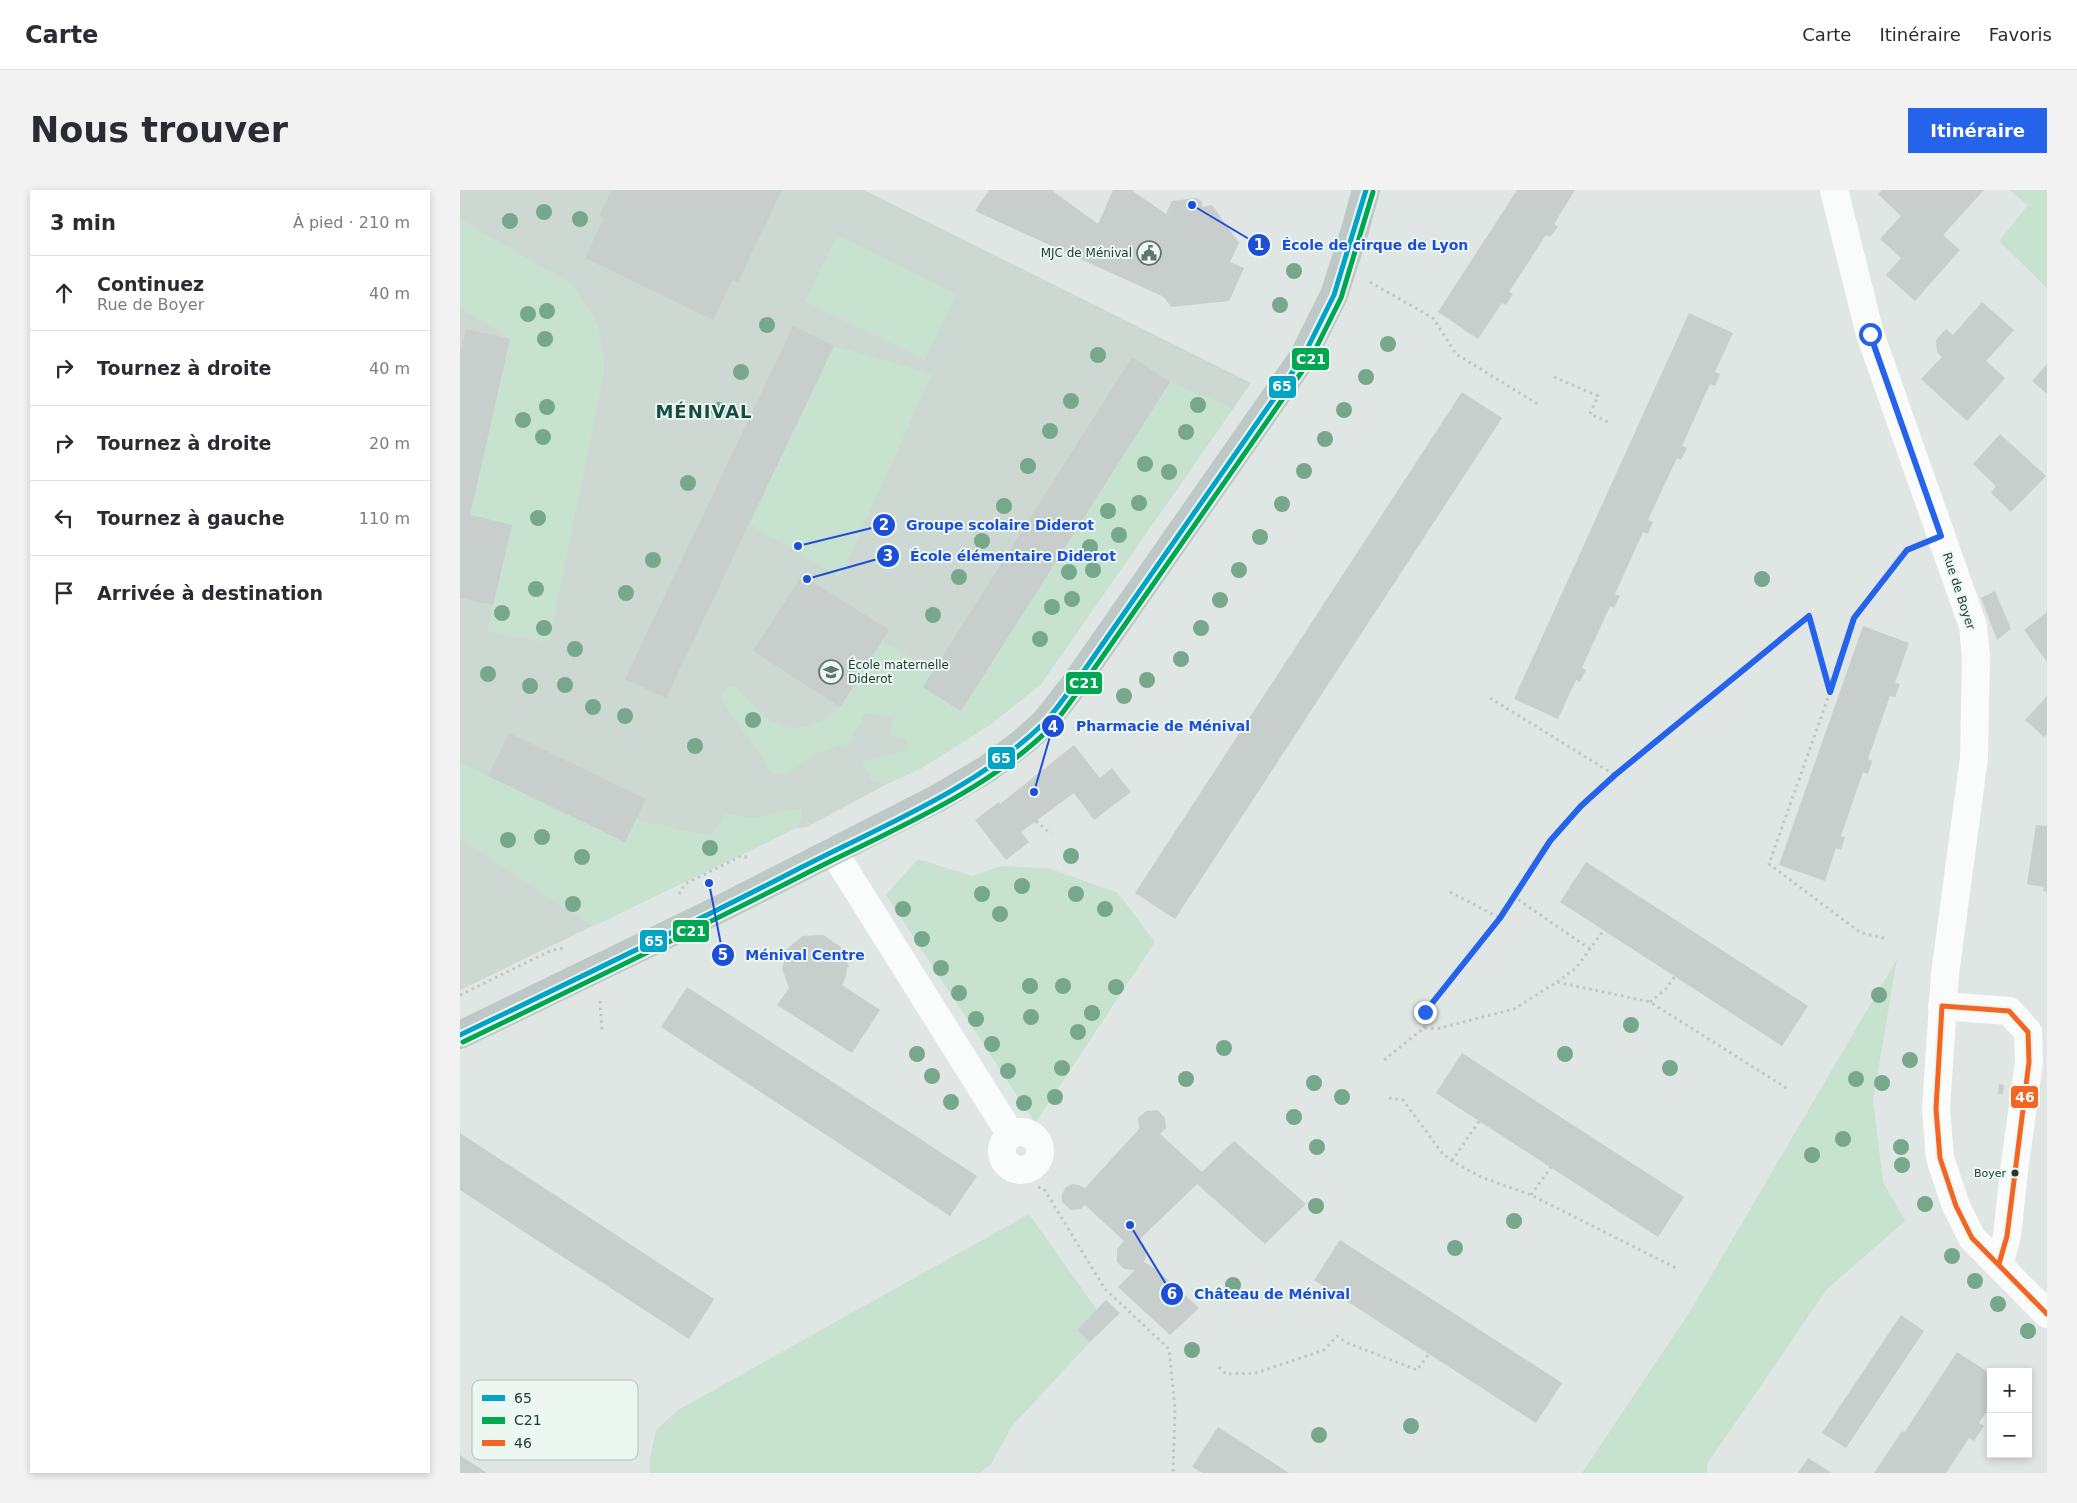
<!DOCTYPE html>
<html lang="fr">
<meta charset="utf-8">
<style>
body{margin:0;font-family:"DejaVu Sans",sans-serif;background:#f2f2f3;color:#2b2b33}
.controls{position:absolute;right:15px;bottom:15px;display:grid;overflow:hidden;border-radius:0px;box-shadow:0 2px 8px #0003}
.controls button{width:45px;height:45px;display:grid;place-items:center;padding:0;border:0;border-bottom:1px solid #e1e1e2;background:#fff;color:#2b2b33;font:25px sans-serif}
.stop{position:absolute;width:15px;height:15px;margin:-11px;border:4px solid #2563eb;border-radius:50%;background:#fff}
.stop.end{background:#2563eb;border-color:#fff;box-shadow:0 1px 5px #0008}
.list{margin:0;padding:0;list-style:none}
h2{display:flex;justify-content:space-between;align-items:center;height:65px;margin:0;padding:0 20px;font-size:21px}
h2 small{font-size:16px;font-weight:400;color:#7c7c81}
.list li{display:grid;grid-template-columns:32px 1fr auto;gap:15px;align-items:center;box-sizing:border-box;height:75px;padding:0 20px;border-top:1px solid #e1e1e2}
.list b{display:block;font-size:19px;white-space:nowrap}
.list p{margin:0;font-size:16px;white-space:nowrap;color:#7c7c81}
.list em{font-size:16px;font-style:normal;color:#7c7c81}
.icon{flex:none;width:28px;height:28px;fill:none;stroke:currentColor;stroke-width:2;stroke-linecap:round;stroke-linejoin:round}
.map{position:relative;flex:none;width:1587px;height:1283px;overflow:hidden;border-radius:0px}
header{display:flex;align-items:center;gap:30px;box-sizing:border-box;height:70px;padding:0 25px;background:#fff;border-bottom:1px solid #e1e1e2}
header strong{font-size:24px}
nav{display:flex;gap:28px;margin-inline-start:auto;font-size:18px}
.intro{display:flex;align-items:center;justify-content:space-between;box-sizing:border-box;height:120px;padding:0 30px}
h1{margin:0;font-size:35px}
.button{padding:12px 22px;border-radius:0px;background:#2563eb;color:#fff;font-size:18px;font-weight:700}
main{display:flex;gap:30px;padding:0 30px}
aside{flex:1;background:#fff;border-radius:0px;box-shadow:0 2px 8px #0003}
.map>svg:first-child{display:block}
</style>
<header>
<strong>Carte</strong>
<nav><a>Carte</a><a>Itinéraire</a><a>Favoris</a></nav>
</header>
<div class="intro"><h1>Nous trouver</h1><a class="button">Itinéraire</a></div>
<main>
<aside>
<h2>3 min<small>À pied · 210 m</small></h2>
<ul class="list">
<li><svg class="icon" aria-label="ahead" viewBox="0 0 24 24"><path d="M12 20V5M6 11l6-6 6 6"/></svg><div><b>Continuez</b><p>Rue de Boyer</p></div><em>40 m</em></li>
<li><svg class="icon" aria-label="right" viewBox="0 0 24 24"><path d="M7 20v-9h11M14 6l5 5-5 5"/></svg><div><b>Tournez à droite</b></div><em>40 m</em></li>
<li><svg class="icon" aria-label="right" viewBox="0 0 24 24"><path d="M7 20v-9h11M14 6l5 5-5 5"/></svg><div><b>Tournez à droite</b></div><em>20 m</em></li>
<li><svg class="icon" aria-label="left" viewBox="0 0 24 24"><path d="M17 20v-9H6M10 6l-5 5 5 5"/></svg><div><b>Tournez à gauche</b></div><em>110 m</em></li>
<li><svg class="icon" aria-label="arrive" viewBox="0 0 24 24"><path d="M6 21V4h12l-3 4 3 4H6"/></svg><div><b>Arrivée à destination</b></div></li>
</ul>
</aside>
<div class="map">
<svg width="1587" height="1283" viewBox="0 0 1587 1283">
<rect width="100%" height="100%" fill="#e0e6e3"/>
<polygon fill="#cdd8d3" points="0,0 404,0 791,193 581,494 531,534 460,579 427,594 347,637 336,638 0,800"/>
<g fill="#c7e2cf">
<polygon points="1549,0 1587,0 1587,98 1539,51 1568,15"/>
<polygon points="0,29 112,94 132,122 138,137 144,168 144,184 89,452 27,442 52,335 10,325 50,149 0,118"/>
<polygon points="377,45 497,104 465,170 345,111"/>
<polygon points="374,156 472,184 380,387 289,334"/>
<path d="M710,192L773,218L581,494L531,534L460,579L427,594L412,591L402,571L448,560L446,550L430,545L432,527L405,523L392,548L393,552L362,561L343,571L328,583L313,584L267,518L261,507L264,500L270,497H275C289,511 306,532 326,537C343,542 370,529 381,515C396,495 409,471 422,450L473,482L463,497L501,521Z"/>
<polygon points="0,572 165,652 176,629 217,639 252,645 266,624 293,628 341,618 342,627 336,638 134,736 101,716 0,649"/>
<polygon points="458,669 512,686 541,676 588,678 658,703 695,752 575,933 426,705"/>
<polygon points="1437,769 1413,910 1423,992 1445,1031 1367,1099 1247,1274 1247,1283 1122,1283 1231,1120"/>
<polygon points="569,1024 637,1120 617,1140 630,1152 552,1236 531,1274 520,1283 190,1283 190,1268 196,1240 218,1220"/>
</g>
<g fill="#c7cecb">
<polygon points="152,0 322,0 278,92 272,90 253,130 125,68 144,28 139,25"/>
<polygon points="529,0 591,0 638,34 653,0 671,0 706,24 712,11 737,8 742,12 742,17 752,15 779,53 770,72 784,78 769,111 711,117 704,107 515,21"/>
<polygon points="1057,0 1115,0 1094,34 1098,37 1090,47 1086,45 1049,102 1053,104 1046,115 1042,113 1018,149 978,122"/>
<polygon points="1422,0 1524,0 1483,45 1500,60 1455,111 1426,85 1441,68 1420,49 1441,26 1418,4"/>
<polygon points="1522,112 1554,140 1526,171 1545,188 1507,231 1461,189 1482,167 1477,162 1476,150 1486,139 1493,145"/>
<polygon points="1229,123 1273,143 1255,182 1260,184 1255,196 1250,194 1222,256 1227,258 1221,270 1217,268 1188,330 1193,332 1188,344 1183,342 1155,404 1160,406 1154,418 1150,416 1122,478 1126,480 1120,492 1116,490 1098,529 1054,509"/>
<polygon points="333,136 374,156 206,508 165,489"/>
<polygon points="6,139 50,149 10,325 52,335 33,415 0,408 0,165"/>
<polygon points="672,167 710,192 501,521 463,497"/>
<polygon points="1587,174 1587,204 1572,191"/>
<polygon points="1002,202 1042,228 715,729 675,703"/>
<polygon points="1540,244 1586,286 1551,322 1531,303 1536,296 1513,274"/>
<polygon points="342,385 429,440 380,517 293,461"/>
<polygon points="1535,401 1551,439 1537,450 1521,408"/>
<polygon points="1587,422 1587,472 1564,440"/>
<polygon points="1403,436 1449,453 1435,493 1440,494 1435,507 1430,506 1408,569 1412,571 1408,584 1403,582 1381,646 1385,647 1381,660 1376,658 1365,691 1319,675"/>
<polygon points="1587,506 1587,544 1584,547 1565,530"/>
<polygon points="49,543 186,609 165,652 28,586"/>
<polygon points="614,555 640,588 652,578 671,602 634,630 614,603 561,642 569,652 546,670 515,630 539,612 540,614 555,602"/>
<polygon points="1576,635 1587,636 1587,702 1583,701 1584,697 1567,694"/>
<polygon points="1126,672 1348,816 1322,856 1100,712"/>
<polygon points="363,745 381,757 389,777 387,777 386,786 382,795 420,820 392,863 317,815 329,798 322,778 328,760 326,760 342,746"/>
<polygon points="227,797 517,986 490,1026 201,837"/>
<polygon points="1002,863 1224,1007 1198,1047 976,903"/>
<polygon points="1539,894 1544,895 1543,904 1538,904"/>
<polygon points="697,920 705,928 706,938 700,944 742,982 774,951 846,1014 805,1054 737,994 678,1051 684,1055 686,1060 686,1067 684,1072 696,1079 739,1118 710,1145 658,1097 675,1080 664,1079 657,1072 657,1059 664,1051 625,1015 621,1019 611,1020 602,1012 602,1004 606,997 613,994 619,995 625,998 679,939 678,928 686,921"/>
<polygon points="0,943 254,1109 229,1149 0,1000"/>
<polygon points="880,1050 1102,1193 1076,1233 854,1090"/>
<polygon points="646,1110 660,1123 630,1152 617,1140"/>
<polygon points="1441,1125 1464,1141 1386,1258 1362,1243"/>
<polygon points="1497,1162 1531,1184 1531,1215 1519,1233 1524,1236 1514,1251 1509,1248 1486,1283 1414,1283 1442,1241 1444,1243"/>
<polygon points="758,1237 829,1283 742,1283 732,1277"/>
<polygon points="0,1265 27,1283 0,1283"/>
<polygon points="1348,1268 1372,1283 1338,1283"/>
</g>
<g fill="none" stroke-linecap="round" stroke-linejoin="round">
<g stroke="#bdc8c5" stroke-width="3" stroke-dasharray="2.5 4" stroke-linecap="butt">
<polyline points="910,92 973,128 996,164 1081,216"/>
<polyline points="1094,187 1138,206 1130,224 1148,232"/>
<polyline points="1030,508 1155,585"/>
<polyline points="576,631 591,644"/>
<polyline points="990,702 1040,728"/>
<polyline points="219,704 225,694 281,666 291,668"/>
<polyline points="1053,706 1130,759"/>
<polyline points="1424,748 1401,743 1309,674 1370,502 1394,428 1447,359 1452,357"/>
<polyline points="1097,792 1116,778 1143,741"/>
<polyline points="0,805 90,761 106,757"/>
<polyline points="140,811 142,842"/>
<polyline points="1190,812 1206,799 1215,786"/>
<polyline points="964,838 965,822 1040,728 1090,651 1121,616 1155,585 1349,425 1370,502"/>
<polyline points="924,870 964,838 976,839 1054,819 1097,792 1190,812 1328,899"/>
<polyline points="929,908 943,910 982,963 992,971 1021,987 1071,1005 1216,1078"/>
<polyline points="534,971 536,975 543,979"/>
<polyline points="992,971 1019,931"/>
<polyline points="578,997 584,999 645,1099 709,1159 715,1218 713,1283"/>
<polyline points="1071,1005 1091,977"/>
<polyline points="759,1177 766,1184 796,1183 864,1160 877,1146 885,1152 957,1180 968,1165"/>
</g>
<g stroke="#fafbfb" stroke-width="28">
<polyline points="1374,0 1410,144 1513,436 1516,467 1514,568 1485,784 1476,919 1480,968 1496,1016 1512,1048 1587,1124"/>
<polyline points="373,661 551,945"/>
<polyline points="1482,816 1549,821 1568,842 1569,872 1554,981 1547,1046 1539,1074"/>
<circle cx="561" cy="961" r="19"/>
</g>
<polyline stroke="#bec8c6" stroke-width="28" points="0,845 262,718 478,608 527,579 564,551 585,532 614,495 843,167 874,105 895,40 906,0"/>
<g stroke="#ecf7f2" stroke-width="9">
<path id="bus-1" d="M0,845C114,790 228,736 340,678C422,636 517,598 583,534C595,522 604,508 614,495L843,167L874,105L906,0"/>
</g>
<g stroke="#ecf7f2" stroke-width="9">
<path id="bus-2" d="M3,852C117,797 231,742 343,685C423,644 527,602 590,538C601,526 610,512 620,499L850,170L881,108L913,2"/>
</g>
<g stroke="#ecf7f2" stroke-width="9">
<polyline id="bus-3" points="1539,1074 1547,1046 1569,872 1568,842 1549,821 1482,816 1476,919 1480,968 1496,1016 1512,1048 1587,1124"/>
</g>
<use href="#bus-1" stroke="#01a3c6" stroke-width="5"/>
<use href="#bus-2" stroke="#00a651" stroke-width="5"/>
<use href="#bus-3" stroke="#f26522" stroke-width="5"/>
</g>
<g fill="#78a88c">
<circle cx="84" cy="22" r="8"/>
<circle cx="120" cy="29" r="8"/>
<circle cx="50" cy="31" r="8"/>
<circle cx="834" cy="81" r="8"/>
<circle cx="820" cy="115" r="8"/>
<circle cx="87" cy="121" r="8"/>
<circle cx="68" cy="124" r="8"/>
<circle cx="307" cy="135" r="8"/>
<circle cx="85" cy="149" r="8"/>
<circle cx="928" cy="154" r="8"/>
<circle cx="638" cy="165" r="8"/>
<circle cx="281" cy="182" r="8"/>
<circle cx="906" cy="187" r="8"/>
<circle cx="611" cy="211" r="8"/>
<circle cx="738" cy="215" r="8"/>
<circle cx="87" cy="217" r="8"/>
<circle cx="259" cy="220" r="8"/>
<circle cx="884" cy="220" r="8"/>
<circle cx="63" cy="230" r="8"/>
<circle cx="590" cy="241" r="8"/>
<circle cx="726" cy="242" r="8"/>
<circle cx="83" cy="247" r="8"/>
<circle cx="865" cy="249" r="8"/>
<circle cx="685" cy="274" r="8"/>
<circle cx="568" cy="276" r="8"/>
<circle cx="844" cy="281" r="8"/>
<circle cx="709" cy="282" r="8"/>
<circle cx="228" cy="293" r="8"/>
<circle cx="679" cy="313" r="8"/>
<circle cx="822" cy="314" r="8"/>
<circle cx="544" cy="316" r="8"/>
<circle cx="648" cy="321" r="8"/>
<circle cx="78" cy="328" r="8"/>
<circle cx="659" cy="345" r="8"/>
<circle cx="800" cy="347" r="8"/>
<circle cx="522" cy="351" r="8"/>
<circle cx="630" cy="357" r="8"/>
<circle cx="193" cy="370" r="8"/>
<circle cx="633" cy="380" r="8"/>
<circle cx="779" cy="380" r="8"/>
<circle cx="609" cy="382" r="8"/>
<circle cx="499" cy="387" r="8"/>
<circle cx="1302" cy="389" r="8"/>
<circle cx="76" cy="399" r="8"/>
<circle cx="166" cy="403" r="8"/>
<circle cx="612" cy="409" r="8"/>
<circle cx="760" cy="410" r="8"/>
<circle cx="592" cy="417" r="8"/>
<circle cx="42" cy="423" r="8"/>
<circle cx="473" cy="425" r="8"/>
<circle cx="84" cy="438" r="8"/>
<circle cx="741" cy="438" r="8"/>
<circle cx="580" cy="449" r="8"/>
<circle cx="115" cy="459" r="8"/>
<circle cx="721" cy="469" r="8"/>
<circle cx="28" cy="484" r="8"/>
<circle cx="687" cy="490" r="8"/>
<circle cx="105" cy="495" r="8"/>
<circle cx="70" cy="496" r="8"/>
<circle cx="664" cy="506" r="8"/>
<circle cx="133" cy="517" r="8"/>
<circle cx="165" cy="526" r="8"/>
<circle cx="293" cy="530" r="8"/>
<circle cx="235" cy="556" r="8"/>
<circle cx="82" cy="647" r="8"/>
<circle cx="48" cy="650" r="8"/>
<circle cx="250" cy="658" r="8"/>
<circle cx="611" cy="666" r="8"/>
<circle cx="122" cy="667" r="8"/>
<circle cx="562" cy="696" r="8"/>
<circle cx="522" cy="704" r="8"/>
<circle cx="616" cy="704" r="8"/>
<circle cx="113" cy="714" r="8"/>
<circle cx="443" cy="719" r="8"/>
<circle cx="645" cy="719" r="8"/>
<circle cx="540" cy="724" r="8"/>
<circle cx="462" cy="749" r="8"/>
<circle cx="481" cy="778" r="8"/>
<circle cx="570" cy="796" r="8"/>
<circle cx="603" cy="796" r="8"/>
<circle cx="656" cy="797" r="8"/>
<circle cx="499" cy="803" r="8"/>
<circle cx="1419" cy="805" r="8"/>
<circle cx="632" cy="823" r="8"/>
<circle cx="571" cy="827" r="8"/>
<circle cx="516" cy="829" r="8"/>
<circle cx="1171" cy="835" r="8"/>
<circle cx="618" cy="842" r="8"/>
<circle cx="532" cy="854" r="8"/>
<circle cx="764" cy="858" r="8"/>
<circle cx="457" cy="864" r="8"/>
<circle cx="1105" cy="864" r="8"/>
<circle cx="1450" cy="870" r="8"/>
<circle cx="602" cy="878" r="8"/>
<circle cx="1210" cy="878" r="8"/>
<circle cx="548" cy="881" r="8"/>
<circle cx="472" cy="886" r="8"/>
<circle cx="726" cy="889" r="8"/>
<circle cx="1396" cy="889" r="8"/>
<circle cx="854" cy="893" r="8"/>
<circle cx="1422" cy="893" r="8"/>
<circle cx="595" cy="907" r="8"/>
<circle cx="882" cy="907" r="8"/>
<circle cx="491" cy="912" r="8"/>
<circle cx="564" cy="913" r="8"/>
<circle cx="834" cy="927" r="8"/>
<circle cx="1383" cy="949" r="8"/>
<circle cx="857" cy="957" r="8"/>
<circle cx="1441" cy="957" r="8"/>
<circle cx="1352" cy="965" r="8"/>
<circle cx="1442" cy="975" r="8"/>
<circle cx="1465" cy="1014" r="8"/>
<circle cx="856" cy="1016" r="8"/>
<circle cx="1054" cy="1031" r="8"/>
<circle cx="995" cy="1058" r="8"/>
<circle cx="1492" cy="1066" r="8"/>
<circle cx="1515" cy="1091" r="8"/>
<circle cx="773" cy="1095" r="8"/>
<circle cx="1538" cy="1114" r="8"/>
<circle cx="1568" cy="1141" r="8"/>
<circle cx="732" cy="1160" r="8"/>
<circle cx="951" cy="1236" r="8"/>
<circle cx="859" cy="1245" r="8"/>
</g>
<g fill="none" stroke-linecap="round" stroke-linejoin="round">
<polyline stroke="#2563eb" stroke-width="6" points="965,822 1040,728 1090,651 1121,616 1155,585 1349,426 1370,502 1394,428 1447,360 1481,346 1410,144"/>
</g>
<defs>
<g id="civic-ring" transform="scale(1.25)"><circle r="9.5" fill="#ecf7f2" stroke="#617671" stroke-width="1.5"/><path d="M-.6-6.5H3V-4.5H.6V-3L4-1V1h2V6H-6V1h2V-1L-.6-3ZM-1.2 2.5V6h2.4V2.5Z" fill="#617671"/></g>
<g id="school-ring" transform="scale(1.25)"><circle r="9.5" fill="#ecf7f2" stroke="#617671" stroke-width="1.5"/><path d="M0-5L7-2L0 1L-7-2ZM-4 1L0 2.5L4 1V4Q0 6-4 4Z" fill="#617671"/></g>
</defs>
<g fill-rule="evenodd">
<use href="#civic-ring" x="689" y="63"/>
<use href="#school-ring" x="371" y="482"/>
</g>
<circle fill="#1d3a33" stroke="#ecf7f2" stroke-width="2" cx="1555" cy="983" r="4.5"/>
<g text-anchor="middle" stroke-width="4" stroke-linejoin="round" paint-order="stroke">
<g font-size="11" fill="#1d3a33" stroke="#ecf7f2" text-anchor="end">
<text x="1546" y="987">Boyer</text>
</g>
<g font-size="12" fill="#1d3a33" stroke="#ecf7f2" text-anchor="end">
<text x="672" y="67">MJC de Ménival</text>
<text x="388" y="479" text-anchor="start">École maternelle<tspan x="388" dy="14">Diderot</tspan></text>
</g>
<g font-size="12" fill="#1d3a33" stroke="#ecf7f2">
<text transform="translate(1499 401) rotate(72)" y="4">Rue de Boyer</text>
</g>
<g font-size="18" font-weight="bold" letter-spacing="1" fill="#174e41" stroke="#ecf7f2">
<text x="244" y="228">MÉNIVAL</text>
</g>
</g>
<rect x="12" y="1190" width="166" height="80" rx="8" fill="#ecf7f2" stroke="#aebeb9" stroke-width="1"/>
<rect x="22" y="1205" width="23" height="6" fill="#01a3c6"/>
<rect x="22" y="1227" width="23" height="7" fill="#00a651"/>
<rect x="22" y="1250" width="23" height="6" fill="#f26522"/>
<g font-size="14" fill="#1d3a33">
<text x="54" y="1213">65</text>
<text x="54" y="1235">C21</text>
<text x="54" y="1258">46</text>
</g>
<path fill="none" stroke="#1d4ed8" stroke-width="2" d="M732 15L799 55M338 356L424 335M347 389L428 366M574 602L593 536M249 693L263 765M670 1035L712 1104"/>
<g fill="#1d4ed8" stroke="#ecf7f2" stroke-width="2">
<circle cx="732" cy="15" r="5"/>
<circle cx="338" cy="356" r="5"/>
<circle cx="347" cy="389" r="5"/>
<circle cx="574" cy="602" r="5"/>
<circle cx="249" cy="693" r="5"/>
<circle cx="670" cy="1035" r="5"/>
<circle cx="799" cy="55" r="12"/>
<circle cx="424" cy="335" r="12"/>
<circle cx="428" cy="366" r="12"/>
<circle cx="593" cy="536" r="12"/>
<circle cx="263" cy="765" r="12"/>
<circle cx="712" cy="1104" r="12"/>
</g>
<g font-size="15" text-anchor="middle" font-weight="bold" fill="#fff">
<text x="799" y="60">1</text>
<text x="424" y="340">2</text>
<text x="428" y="371">3</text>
<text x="593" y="542">4</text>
<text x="263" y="770">5</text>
<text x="712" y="1109">6</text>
</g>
<g font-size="14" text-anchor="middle" font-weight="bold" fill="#1d4ed8" stroke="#ecf7f2" stroke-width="4" stroke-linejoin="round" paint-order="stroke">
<text x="915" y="60">École de cirque de Lyon</text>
<text x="540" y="340">Groupe scolaire Diderot</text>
<text x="553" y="371">École élémentaire Diderot</text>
<text x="703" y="541">Pharmacie de Ménival</text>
<text x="345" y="770">Ménival Centre</text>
<text x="812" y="1109">Château de Ménival</text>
</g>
<g stroke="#ecf7f2" stroke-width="2">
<rect x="831" y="157" width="39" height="24" rx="5" fill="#00a651"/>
<rect x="808" y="185" width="29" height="24" rx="5" fill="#01a3c6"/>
<rect x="605" y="481" width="38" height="24" rx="5" fill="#00a651"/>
<rect x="527" y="556" width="29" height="24" rx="5" fill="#01a3c6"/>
<rect x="212" y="729" width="38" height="24" rx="5" fill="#00a651"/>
<rect x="179" y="739" width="29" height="24" rx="5" fill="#01a3c6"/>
<rect x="1550" y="895" width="29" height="24" rx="5" fill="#f26522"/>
</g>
<g font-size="14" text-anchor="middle" font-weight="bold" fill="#fff">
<text x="851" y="174">C21</text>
<text x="822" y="201">65</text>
<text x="624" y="498">C21</text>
<text x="541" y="573">65</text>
<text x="231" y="746">C21</text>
<text x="194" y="756">65</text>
<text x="1565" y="912">46</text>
</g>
</svg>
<div class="controls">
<button>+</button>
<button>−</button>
</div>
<div class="stop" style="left:1410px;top:144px"></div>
<div class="stop end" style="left:965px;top:822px"></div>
</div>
</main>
